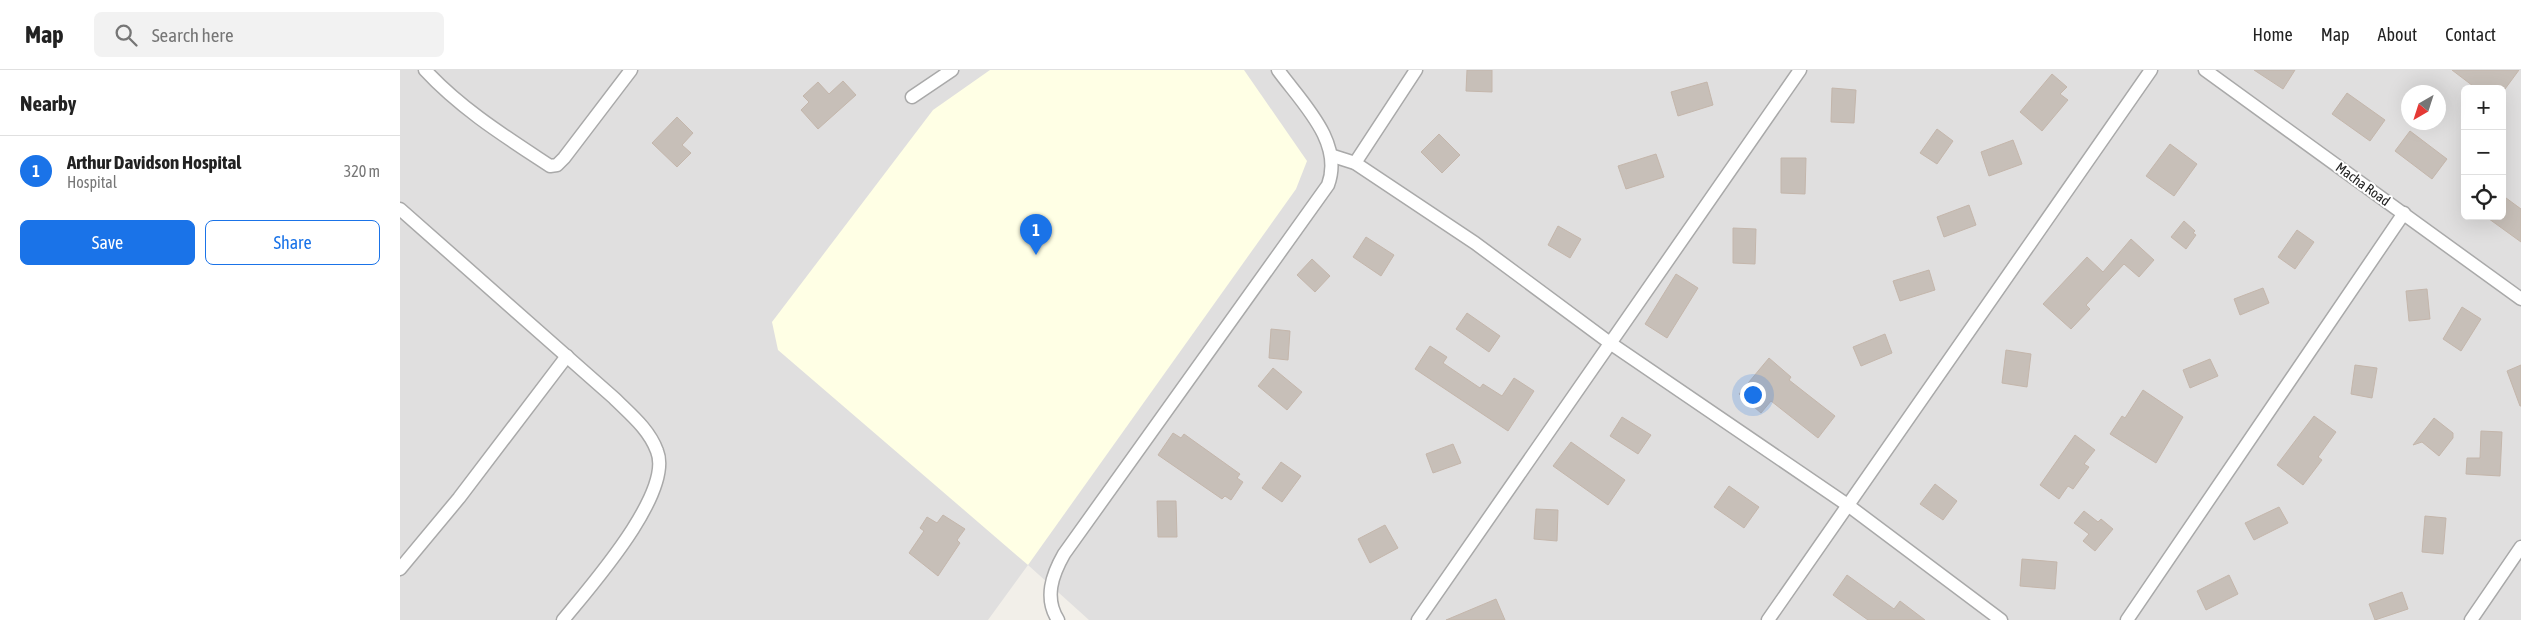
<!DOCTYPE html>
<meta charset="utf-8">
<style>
body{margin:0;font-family:"Asap Condensed",sans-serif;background:#f2f2f2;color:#222}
.controls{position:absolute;right:15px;top:15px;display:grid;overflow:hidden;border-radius:8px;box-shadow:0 5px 20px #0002}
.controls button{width:45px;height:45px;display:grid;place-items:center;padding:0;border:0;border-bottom:1px solid #e0e0e0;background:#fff;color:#222;font:25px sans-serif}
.compass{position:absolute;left:2001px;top:15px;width:45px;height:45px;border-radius:50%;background:#fff;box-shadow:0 5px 20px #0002;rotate:219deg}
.you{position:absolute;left:1352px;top:324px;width:18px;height:18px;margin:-12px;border:4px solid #fff;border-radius:50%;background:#1a73e8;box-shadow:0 0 0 8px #1a73e833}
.badge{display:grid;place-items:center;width:32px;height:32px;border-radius:50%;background:#1a73e8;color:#fff;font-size:16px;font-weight:700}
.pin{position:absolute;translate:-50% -41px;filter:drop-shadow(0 1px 2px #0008)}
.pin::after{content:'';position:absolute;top:26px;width:18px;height:15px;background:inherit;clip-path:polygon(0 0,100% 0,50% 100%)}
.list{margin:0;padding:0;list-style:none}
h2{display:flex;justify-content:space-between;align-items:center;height:65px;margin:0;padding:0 20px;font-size:21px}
h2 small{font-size:16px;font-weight:400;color:#767676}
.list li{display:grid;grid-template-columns:32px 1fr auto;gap:15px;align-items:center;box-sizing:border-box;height:70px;padding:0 20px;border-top:1px solid #e0e0e0}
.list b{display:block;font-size:19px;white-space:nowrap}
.list p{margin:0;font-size:16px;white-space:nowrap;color:#767676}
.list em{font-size:16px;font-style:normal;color:#767676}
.actions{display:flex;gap:10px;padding:15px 20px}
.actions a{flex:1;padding:11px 0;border:1px solid #1a73e8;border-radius:8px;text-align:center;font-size:18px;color:#1a73e8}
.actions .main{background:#1a73e8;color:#fff}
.icon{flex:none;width:28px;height:28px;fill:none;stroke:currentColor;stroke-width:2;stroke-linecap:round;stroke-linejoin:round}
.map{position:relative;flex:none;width:2121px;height:550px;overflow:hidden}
header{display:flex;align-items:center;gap:30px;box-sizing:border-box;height:70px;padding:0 25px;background:#fff;border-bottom:1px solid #e0e0e0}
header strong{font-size:24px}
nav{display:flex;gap:28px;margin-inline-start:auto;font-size:18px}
.search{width:350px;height:45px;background:#f2f2f2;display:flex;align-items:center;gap:12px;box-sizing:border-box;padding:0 18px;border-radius:8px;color:#767676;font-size:19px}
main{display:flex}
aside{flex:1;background:#fff}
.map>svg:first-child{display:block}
</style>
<header>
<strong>Map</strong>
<div class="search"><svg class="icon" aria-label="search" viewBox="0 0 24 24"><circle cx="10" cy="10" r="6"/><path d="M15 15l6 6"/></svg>Search here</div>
<nav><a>Home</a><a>Map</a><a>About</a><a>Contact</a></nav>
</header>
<main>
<aside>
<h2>Nearby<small></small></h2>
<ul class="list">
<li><span class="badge">1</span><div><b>Arthur Davidson Hospital</b><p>Hospital</p></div><em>320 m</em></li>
</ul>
<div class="actions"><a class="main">Save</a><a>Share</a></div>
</aside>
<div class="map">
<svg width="2121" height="550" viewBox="0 0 2121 550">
<rect width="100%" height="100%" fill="#f2efe9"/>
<path fill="#e0dfdf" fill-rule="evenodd" d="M0,0H2121V550H689L628,495L588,550H0ZM2065,19H2102V146H2065ZM2008,22H2038V52H2008Z"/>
<polygon fill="#ffffe5" points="590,0 844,0 907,91 896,119 628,495 378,280 372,252 533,40"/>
<g fill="#c7bfb8" stroke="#c4b6ab">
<polygon points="1067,0 1092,0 1092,22 1066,21"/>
<polygon points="1854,0 1895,0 1883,19"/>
<polygon points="2052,0 2119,0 2105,19 2077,19"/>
<polygon points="1652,4 1667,17 1660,24 1668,30 1642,61 1620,42"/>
<polygon points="443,11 456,25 418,59 401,40 409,32 403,26 418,12 429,24"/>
<polygon points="1307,12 1313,35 1278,46 1271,22"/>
<polygon points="1432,18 1456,20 1454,53 1431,52"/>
<polygon points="1947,23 1985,50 1970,71 1932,44"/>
<polygon points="277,47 293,63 282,75 291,83 277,97 252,73"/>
<polygon points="1537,59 1553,71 1537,94 1520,83"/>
<polygon points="2010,61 2047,89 2032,109 1995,81"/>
<polygon points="1039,64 1060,85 1042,103 1021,82"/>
<polygon points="1613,70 1622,94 1589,106 1581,82"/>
<polygon points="1770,74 1797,94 1774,126 1746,106"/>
<polygon points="1256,84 1264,107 1226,119 1218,96"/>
<polygon points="1381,88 1406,88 1405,124 1381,123"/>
<polygon points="2102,125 2121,139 2121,172 2085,146 2102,146"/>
<polygon points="1569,135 1576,155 1544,167 1537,147"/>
<polygon points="1784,151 1795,161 1793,163 1796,165 1786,179 1771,167"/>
<polygon points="1158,156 1181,169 1170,188 1148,175"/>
<polygon points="1333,158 1356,159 1355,194 1333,193"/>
<polygon points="1897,160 1914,172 1895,199 1878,187"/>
<polygon points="966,167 994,185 981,206 953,187"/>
<polygon points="1731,169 1754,190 1739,207 1724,194 1686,235 1690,239 1671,259 1643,234 1687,187 1703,202"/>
<polygon points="912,189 930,206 915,222 897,205"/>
<polygon points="1529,200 1535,220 1500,231 1493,211"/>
<polygon points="1276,204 1298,218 1267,268 1245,254"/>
<polygon points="1863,218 1869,233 1840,245 1834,229"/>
<polygon points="2027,219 2030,249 2009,251 2006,221"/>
<polygon points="2062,237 2081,249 2061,281 2043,269"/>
<polygon points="1067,243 1100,266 1089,282 1056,259"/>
<polygon points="871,259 890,261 888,290 869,288"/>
<polygon points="1485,264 1492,283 1461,296 1453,277"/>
<polygon points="1030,276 1047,287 1043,293 1080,318 1083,314 1102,326 1114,308 1134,321 1108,361 1015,299"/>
<polygon points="1606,280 1631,284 1627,317 1602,313"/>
<polygon points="1369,288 1391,307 1389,310 1435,346 1418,368 1371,331 1361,343 1339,324"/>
<polygon points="1810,289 1818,306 1790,318 1783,300"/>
<polygon points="1955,295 1977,298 1972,328 1951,324"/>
<polygon points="2121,295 2121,336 2120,336 2107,301"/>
<polygon points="873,298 902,322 887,340 858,316"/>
<polygon points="1743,320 1783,347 1756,393 1710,364 1722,346 1725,348"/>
<polygon points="1914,346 1936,362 1918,387 1922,390 1903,415 1877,395"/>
<polygon points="1222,347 1251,365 1238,384 1210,366"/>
<polygon points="2034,348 2053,363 2053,368 2039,386 2022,372 2013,375"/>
<polygon points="2081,361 2102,362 2100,406 2066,404 2067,388 2080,388"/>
<polygon points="773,363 781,368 784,364 840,404 837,408 843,412 831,430 825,426 822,429 758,385"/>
<polygon points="1675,365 1695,380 1684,394 1689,397 1673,419 1668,416 1659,429 1640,415"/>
<polygon points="1171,372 1225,410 1208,435 1153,396"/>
<polygon points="1053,374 1061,393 1033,403 1026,384"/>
<polygon points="881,392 901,406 882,432 862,418"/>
<polygon points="1535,414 1557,431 1543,450 1520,434"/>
<polygon points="1329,416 1359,437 1344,458 1314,437"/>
<polygon points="757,431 776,431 777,467 758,467"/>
<polygon points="1879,437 1888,453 1854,470 1845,453"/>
<polygon points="1136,439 1158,440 1157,471 1134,469"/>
<polygon points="1684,441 1698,452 1701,449 1713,459 1695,481 1683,471 1689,464 1674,453"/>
<polygon points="543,445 565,459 557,470 560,473 538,506 509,483 524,461 520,458 527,447 537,453"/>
<polygon points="2025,446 2046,448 2043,484 2022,482"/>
<polygon points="985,455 998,478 970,493 958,469"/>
<polygon points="1622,489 1657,492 1655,519 1620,516"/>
<polygon points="1447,505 1494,539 1500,531 1525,550 1468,550 1433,525"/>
<polygon points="1829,505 1838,524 1806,540 1797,521"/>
<polygon points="2002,522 2008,539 1975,550 1969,534"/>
<polygon points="1096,529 1105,550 1046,550"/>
</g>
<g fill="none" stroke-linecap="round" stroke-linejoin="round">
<g stroke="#a9a9a9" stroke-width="15">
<g id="minor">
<path d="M25,0C61,39 106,67 150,96L157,95L164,88L231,0"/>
<polyline points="1805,0 2121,229"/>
<polyline points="512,27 552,0"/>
<polyline points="933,86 955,93 1075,173 1210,273 1449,436 1601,550"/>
<polyline points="955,93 1016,0"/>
<path d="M0,139L214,328C230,344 249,359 257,381C274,423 189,518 163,550"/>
<polyline points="0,499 59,428 167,286"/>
<path d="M658,550C644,528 652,505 664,484L928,115C944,72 902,33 878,0"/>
<polyline points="1018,550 1400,0"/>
<polyline points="1368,550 1751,0"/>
<polyline points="1727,550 2004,143"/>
<polyline points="2071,550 2121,477"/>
</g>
</g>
<use href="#minor" stroke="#fff" stroke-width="12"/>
</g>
<g text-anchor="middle" stroke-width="4" stroke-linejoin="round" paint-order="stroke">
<g font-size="14" fill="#222" stroke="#fff">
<text transform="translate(1963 114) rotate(36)" y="5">Macha Road</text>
</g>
</g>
</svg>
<div class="controls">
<button>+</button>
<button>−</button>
<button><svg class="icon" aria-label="locate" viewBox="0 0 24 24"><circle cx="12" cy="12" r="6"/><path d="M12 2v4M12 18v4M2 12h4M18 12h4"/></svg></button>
</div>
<svg class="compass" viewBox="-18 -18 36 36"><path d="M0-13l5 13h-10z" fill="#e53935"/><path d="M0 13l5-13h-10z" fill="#767676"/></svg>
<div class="you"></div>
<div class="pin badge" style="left:636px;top:185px">1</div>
</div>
</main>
